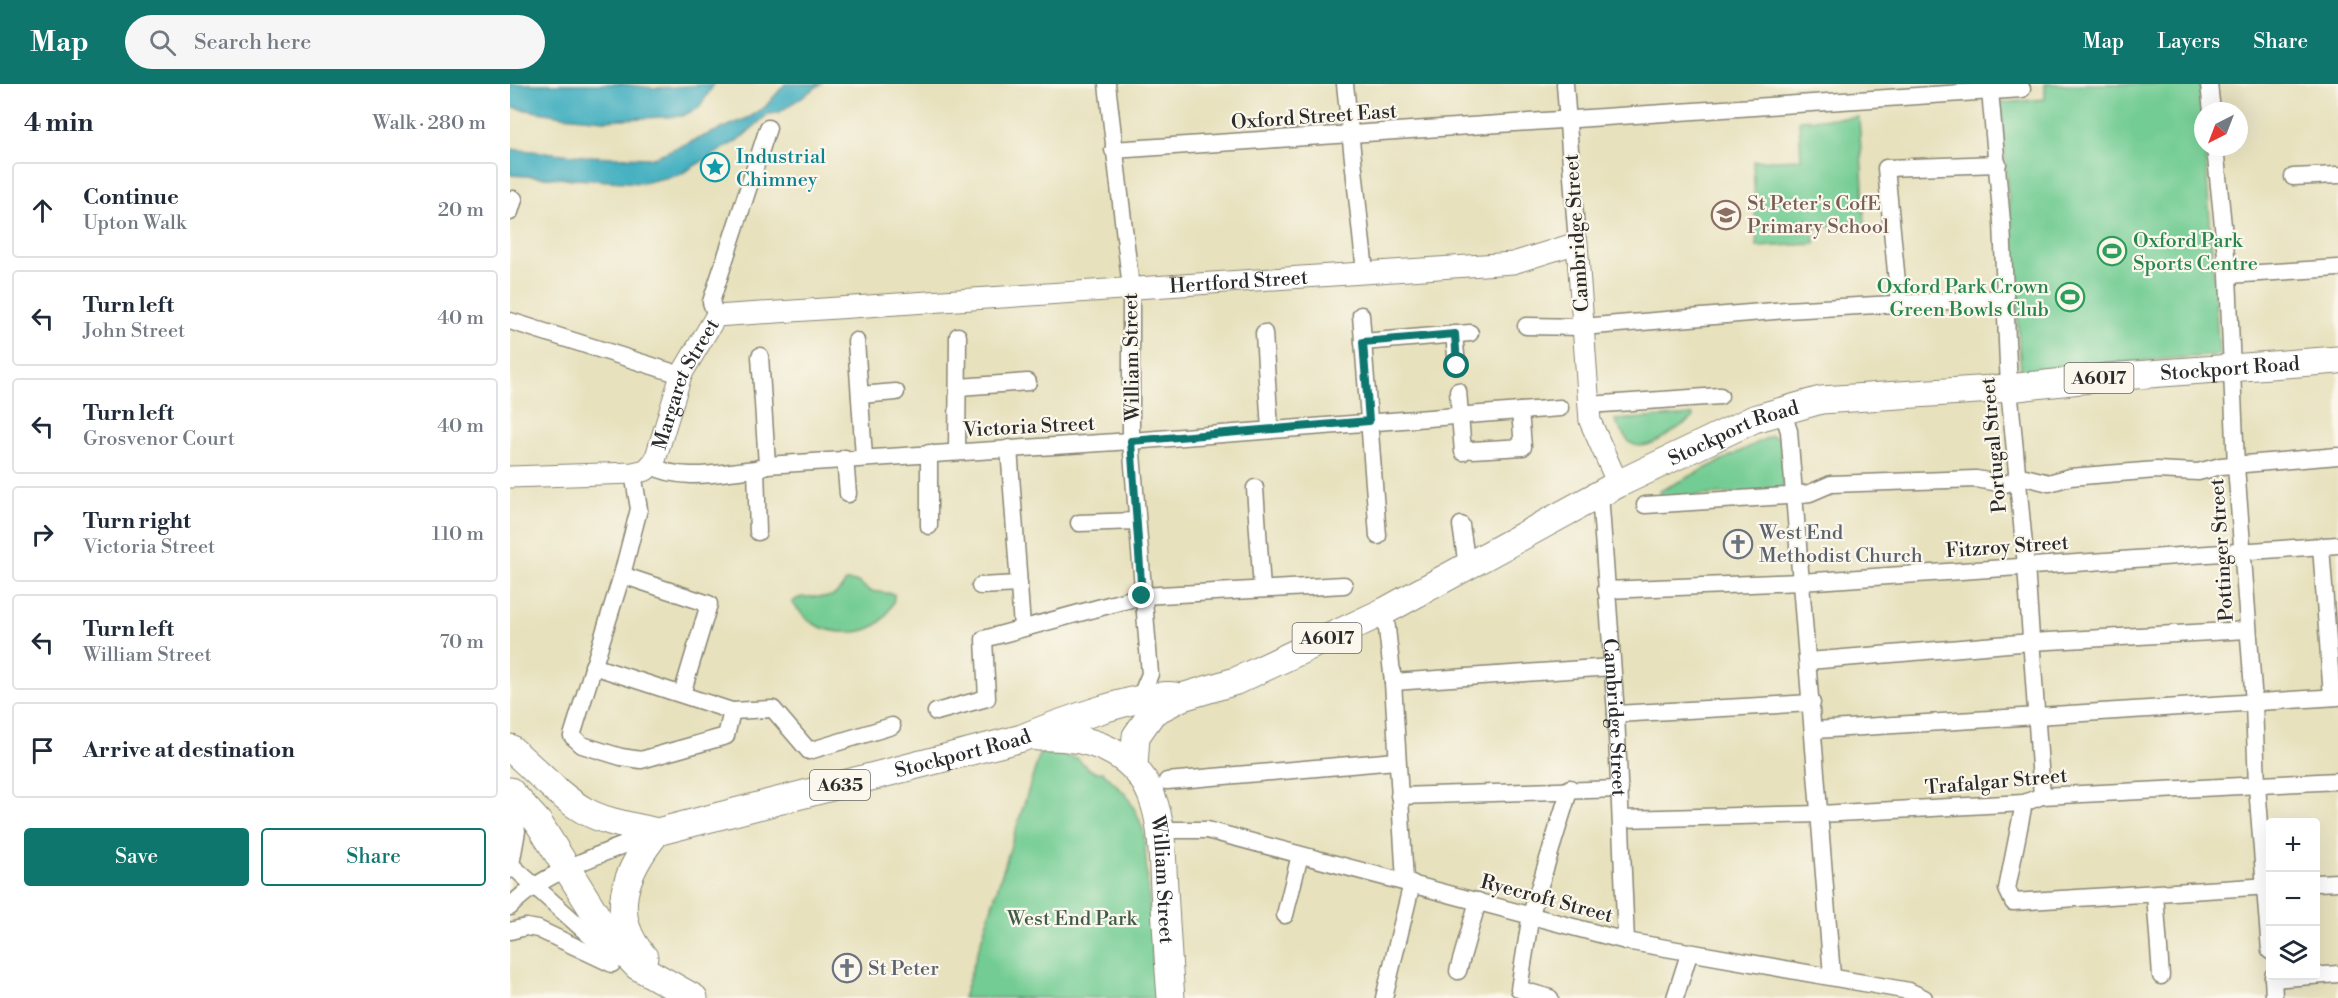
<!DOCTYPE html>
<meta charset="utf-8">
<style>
body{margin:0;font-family:"Libre Bodoni",serif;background:#f6f6f7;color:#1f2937}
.controls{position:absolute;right:18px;bottom:18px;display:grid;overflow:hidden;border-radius:6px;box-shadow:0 6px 24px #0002}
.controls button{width:54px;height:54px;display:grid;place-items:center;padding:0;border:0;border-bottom:2px solid #e0e1e3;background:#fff;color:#1f2937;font:30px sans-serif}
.compass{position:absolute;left:1684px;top:18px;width:54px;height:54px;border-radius:50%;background:#fff;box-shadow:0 6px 24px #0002;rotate:222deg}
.stop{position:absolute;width:18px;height:18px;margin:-14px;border:4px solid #0f766e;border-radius:50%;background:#fff}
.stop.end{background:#0f766e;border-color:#fff;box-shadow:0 2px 6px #0008}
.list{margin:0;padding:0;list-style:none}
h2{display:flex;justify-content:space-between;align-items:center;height:78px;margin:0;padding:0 24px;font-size:26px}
h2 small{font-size:20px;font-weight:400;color:#747a83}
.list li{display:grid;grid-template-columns:39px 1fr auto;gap:18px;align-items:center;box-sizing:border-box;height:96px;margin:0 12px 12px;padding:0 12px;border:2px solid #e0e1e3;border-radius:6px}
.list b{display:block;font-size:22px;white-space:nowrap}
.list p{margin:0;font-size:20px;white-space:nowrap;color:#747a83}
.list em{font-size:20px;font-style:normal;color:#747a83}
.actions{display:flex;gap:12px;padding:18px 24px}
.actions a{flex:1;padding:14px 0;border:2px solid #0f766e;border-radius:6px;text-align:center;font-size:21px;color:#0f766e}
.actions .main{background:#0f766e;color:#fff}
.icon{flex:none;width:33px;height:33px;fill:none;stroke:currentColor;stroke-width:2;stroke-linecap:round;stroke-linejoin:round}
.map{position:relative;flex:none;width:1828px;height:914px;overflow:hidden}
header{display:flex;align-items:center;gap:36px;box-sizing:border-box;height:84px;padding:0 30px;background:#0f766e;color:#fff}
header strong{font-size:28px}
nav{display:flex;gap:33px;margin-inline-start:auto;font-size:21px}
.search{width:420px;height:54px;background:#f6f6f7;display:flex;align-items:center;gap:15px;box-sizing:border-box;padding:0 21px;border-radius:33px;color:#747a83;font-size:22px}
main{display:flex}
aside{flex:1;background:#fff}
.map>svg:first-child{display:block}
</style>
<header>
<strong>Map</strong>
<div class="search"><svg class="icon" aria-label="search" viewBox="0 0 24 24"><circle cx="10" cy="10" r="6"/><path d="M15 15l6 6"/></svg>Search here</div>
<nav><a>Map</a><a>Layers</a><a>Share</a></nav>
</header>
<main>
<aside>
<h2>4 min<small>Walk · 280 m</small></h2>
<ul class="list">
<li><svg class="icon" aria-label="ahead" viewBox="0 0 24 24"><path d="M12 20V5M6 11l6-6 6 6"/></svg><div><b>Continue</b><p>Upton Walk</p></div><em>20 m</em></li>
<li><svg class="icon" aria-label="left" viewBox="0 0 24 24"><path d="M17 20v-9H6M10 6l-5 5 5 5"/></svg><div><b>Turn left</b><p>John Street</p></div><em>40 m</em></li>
<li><svg class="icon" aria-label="left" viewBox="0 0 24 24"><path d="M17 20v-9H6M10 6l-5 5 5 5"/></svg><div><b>Turn left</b><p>Grosvenor Court</p></div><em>40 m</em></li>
<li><svg class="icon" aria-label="right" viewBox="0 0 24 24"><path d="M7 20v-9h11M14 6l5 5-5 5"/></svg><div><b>Turn right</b><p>Victoria Street</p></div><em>110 m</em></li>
<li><svg class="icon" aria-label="left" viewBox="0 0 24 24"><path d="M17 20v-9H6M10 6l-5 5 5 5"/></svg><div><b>Turn left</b><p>William Street</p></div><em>70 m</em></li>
<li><svg class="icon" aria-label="arrive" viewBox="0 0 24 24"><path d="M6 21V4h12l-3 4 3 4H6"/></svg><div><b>Arrive at destination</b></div></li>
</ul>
<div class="actions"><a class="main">Save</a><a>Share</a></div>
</aside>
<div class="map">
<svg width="1828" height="914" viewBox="0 0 1828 914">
<rect width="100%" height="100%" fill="#fbf7ec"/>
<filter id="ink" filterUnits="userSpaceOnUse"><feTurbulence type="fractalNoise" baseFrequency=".0167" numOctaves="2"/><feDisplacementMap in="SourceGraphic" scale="12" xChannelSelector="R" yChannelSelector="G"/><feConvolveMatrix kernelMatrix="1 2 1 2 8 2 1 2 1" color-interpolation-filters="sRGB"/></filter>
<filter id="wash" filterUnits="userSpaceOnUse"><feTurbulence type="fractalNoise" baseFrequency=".008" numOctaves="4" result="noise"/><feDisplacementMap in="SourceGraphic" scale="24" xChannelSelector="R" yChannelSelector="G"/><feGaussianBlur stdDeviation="1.35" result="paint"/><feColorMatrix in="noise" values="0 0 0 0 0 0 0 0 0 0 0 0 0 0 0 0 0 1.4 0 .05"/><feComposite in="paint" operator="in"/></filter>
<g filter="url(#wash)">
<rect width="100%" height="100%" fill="#e7e1bd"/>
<g fill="#72cc93" stroke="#4e7c5f" stroke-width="1.5">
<polygon points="1535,0 1691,0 1693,63 1695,63 1709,271 1511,287 1491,19 1535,15"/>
<polygon points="1349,33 1355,141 1304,144 1305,160 1247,163 1243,77 1291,75 1289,36"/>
<path d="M1183,331V334C1169,342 1137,371 1121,359C1114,354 1109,343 1105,336Z"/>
<polygon points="1261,352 1271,354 1274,406 1151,414 1150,407"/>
<path d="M336,497L348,498L360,507L384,510C385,518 380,524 376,531C361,554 323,551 302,539C295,534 288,525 282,519C292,506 315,519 327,509C331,506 334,500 336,497Z"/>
<path d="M530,669L567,674C575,681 580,690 593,688L617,712L628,732L634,749L646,914H453Z"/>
</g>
<g fill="#41aebf" stroke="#366c75" stroke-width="1.5">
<polygon points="0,0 109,0 145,4 204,0 189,24 172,32 94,36 52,32 0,23"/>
<polygon points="275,0 311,0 268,29 258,30 230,55 169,91 132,99 0,91 0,65 75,72 142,74 240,33 255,23"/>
</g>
</g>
<g filter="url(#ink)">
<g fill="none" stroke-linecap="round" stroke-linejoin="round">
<g stroke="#898674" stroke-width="19">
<g id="minor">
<polyline points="597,0 621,204 621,357 640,590 629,616"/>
<polyline points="835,0 855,188"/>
<polyline points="1055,0 1067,159"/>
<polyline points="1699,0 1702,27"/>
<polyline points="1480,7 1492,138 1499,304 1516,482 1532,712"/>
<polyline points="1705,63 1718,191 1726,382 1744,619 1747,702 1760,867"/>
<polyline points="603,66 1512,5"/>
<polyline points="1783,93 1828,91"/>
<polyline points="0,128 4,115"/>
<polyline points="1718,191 1828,184"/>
<polyline points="1389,219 1376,84 1488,80"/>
<polyline points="851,231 868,452"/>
<polyline points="206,232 201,218 258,44"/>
<polyline points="0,237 171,291"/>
<polyline points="1016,242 1072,243 1276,226 1493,214"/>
<polyline points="754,249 760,346"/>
<polyline points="944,250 947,282"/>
<polyline points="346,257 354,373"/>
<polyline points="853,258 960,249"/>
<polyline points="250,272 257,381"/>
<polyline points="449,303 518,298"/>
<polyline points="948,307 953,368"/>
<polyline points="350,311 386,308"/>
<polyline points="1078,321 1210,312"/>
<polyline points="1272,326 1279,347 1322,892"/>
<polyline points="499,364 512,543"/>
<polyline points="962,366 1013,363 1010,327"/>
<polyline points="447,367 448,252"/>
<polyline points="419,369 419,442"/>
<polyline points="335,374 338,410"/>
<path d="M140,381C173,399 211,388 246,385L257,381L621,357L1050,324"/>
<polyline points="246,385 248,448"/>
<polyline points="123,389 129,425 112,491 62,652 72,661 111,673 131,676 216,652 222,627"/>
<polyline points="745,404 752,505"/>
<path id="s1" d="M1090,410L1106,630L1116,857"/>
<polyline points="1135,421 1276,412 1300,409 1321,400 1466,395 1495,400 1515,393 1539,399 1560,393 1646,386 1688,388 1711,382 1828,372"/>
<polyline points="569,439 627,437"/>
<polyline points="951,441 957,482"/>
<polyline points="1811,462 1822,613"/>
<polyline points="112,491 199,520 172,610"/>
<polyline points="470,502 509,500"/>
<polyline points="1096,506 1291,498 1828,461"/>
<polyline points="875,527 883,598 895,797"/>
<polyline points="1299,577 1521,558 1737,546"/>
<polyline points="83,582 222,627 263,625 299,667 382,642"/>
<polyline points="883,598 1102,583"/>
<polyline points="426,628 477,614 474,555 632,512 834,501"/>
<polyline points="1106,630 1302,619"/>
<polyline points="1305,646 1828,613"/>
<polyline points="657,697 886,677"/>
<polyline points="889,712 1110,705"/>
<polyline points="0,713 7,747 0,786"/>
<polyline points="1514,719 1497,805 1503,818 1760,802"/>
<polyline points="1112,735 1310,730 1514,719 1532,712 1828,697"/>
<polyline points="650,746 697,746 1116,857 1399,907 1414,914"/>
<polyline points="0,780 106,875"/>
<polyline points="1806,799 1828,798"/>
<polyline points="1645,810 1651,892"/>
<path d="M0,823C31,788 99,768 142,750"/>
<polyline points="775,831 790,771"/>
<polyline points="0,847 16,843 28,845 102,880"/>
<polyline points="948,887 968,817"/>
<polyline points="1763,892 1764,914"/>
<polyline points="1763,895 1828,890"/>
<polyline points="874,914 902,799"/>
<polyline points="1040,914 1009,905 1021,830 1060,704"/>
<polyline points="1165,914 1179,870"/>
</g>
</g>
<g stroke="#898674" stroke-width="23">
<g id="tertiary">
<path id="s2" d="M0,393L123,389L136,386L145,376L171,291L206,232L1003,179L1067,159L1080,337L1108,400"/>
</g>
</g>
<g stroke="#898674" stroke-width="29">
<g id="trunk">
<path id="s3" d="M528,653C574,651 624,665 642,713C653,741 652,773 654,804C656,840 658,877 661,914"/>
<path id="s4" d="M0,664C25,685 47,711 75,727C97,739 123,742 147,748L512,654C543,641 635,607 665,612"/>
<path id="s5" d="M624,682L626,652L643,628L672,613L726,597L875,527L1108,400L1244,335L1311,316L1499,304L1598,293L1828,276"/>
<polyline points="0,707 28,738 91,839 110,864 127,882 184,914"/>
<path d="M134,873C96,830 116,786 147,748"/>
</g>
</g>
<use href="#minor" stroke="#fff" stroke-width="16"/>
<use href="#tertiary" stroke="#fff" stroke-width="21"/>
<use href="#trunk" stroke="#fff" stroke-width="27"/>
</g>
</g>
<g fill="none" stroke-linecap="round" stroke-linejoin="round" filter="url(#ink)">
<polyline stroke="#0f766e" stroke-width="8" points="632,512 621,357 859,337 853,258 945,250 947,282"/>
</g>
<defs>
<g id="sight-ring" transform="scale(1.5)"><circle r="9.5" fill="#fbf7ec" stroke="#0f9aa8" stroke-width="1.5"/><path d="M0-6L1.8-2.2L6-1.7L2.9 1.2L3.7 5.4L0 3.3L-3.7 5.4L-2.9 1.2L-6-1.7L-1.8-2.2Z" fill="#0f9aa8"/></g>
<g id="school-ring" transform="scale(1.5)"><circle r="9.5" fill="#fbf7ec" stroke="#8d6e63" stroke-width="1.5"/><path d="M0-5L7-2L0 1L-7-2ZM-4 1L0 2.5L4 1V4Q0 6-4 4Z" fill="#8d6e63"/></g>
<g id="stadium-ring" transform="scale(1.5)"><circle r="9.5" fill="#fbf7ec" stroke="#2e9e5b" stroke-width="1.5"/><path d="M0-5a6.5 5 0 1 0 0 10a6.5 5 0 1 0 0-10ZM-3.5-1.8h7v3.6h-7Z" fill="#2e9e5b"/></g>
<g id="church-ring" transform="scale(1.5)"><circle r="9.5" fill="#fbf7ec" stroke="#6b7280" stroke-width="1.5"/><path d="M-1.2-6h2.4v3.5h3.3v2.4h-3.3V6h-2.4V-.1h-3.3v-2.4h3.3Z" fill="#6b7280"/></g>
</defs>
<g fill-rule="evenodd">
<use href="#sight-ring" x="205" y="83"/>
<use href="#school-ring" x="1216" y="131"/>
<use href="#stadium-ring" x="1602" y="167"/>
<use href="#stadium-ring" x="1560" y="213"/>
<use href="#church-ring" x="1228" y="460"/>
<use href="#church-ring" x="337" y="884"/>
</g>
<g text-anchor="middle" stroke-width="4.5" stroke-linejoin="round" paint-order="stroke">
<g fill="#fbf7ec" stroke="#696865" stroke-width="1.5">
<rect x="1554.5" y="279" width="69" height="30" rx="4.5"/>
<rect x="782.5" y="539" width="69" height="30" rx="4.5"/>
<rect x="300" y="686" width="60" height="30" rx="4.5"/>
</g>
<g font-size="18" font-weight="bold" fill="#2b2b2b">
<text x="1589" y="300">A6017</text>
<text x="817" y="560">A6017</text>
<text x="330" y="707">A635</text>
</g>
<g font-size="20" fill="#2b2b2b" stroke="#fbf7ec">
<text transform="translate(804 32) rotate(-4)" y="7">Oxford Street East</text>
<text transform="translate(1066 149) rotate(-94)" y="7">Cambridge Street</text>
<text dy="7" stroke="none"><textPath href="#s2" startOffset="831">Hertford Street</textPath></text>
<text transform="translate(621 273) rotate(-91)" y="7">William Street</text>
<text dy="7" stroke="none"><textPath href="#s5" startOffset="1209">Stockport Road</textPath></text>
<text dy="7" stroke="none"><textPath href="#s2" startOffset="232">Margaret Street</textPath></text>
<text transform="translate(519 342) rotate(-3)" y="7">Victoria Street</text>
<text dy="7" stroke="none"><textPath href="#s5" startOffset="705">Stockport Road</textPath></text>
<text transform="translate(1483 361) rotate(-95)" y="7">Portugal Street</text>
<text transform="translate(1497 462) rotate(-4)" y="7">Fitzroy Street</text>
<text transform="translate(1711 466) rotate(-94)" y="7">Pottinger Street</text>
<text dy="7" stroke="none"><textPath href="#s1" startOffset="224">Cambridge Street</textPath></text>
<text dy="7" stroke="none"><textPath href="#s4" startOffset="489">Stockport Road</textPath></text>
<text transform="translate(1486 697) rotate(-5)" y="7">Trafalgar Street</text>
<text dy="7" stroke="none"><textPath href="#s3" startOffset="222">William Street</textPath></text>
<text transform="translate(1037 814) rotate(15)" y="7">Ryecroft Street</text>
</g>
<g font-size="20" fill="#0d838f" stroke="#fbf7ec" text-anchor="start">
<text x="226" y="79">Industrial<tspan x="226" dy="23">Chimney</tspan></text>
</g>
<g font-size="20" fill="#785e54" stroke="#fbf7ec" text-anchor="start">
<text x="1237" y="126">St Peter's CofE<tspan x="1237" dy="23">Primary School</tspan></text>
</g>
<g font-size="20" fill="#27864d" stroke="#fbf7ec" text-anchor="start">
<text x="1623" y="163">Oxford Park<tspan x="1623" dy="23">Sports Centre</tspan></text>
<text x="1539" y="209" text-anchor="end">Oxford Park Crown<tspan x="1539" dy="23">Green Bowls Club</tspan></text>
</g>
<g font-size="20" fill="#5b616d" stroke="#fbf7ec" text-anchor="start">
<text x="1249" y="455">West End<tspan x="1249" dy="23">Methodist Church</tspan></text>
<text x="358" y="891">St Peter</text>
</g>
<g font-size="20" fill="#405b4a" stroke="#fbf7ec">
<text x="562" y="841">West End Park</text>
</g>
</g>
</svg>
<div class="controls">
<button>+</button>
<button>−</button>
<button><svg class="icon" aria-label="layers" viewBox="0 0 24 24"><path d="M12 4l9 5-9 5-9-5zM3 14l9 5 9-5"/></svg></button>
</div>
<svg class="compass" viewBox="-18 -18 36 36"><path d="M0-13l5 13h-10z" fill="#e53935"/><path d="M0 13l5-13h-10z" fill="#747a83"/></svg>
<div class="stop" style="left:947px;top:282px"></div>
<div class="stop end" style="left:632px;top:512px"></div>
</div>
</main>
